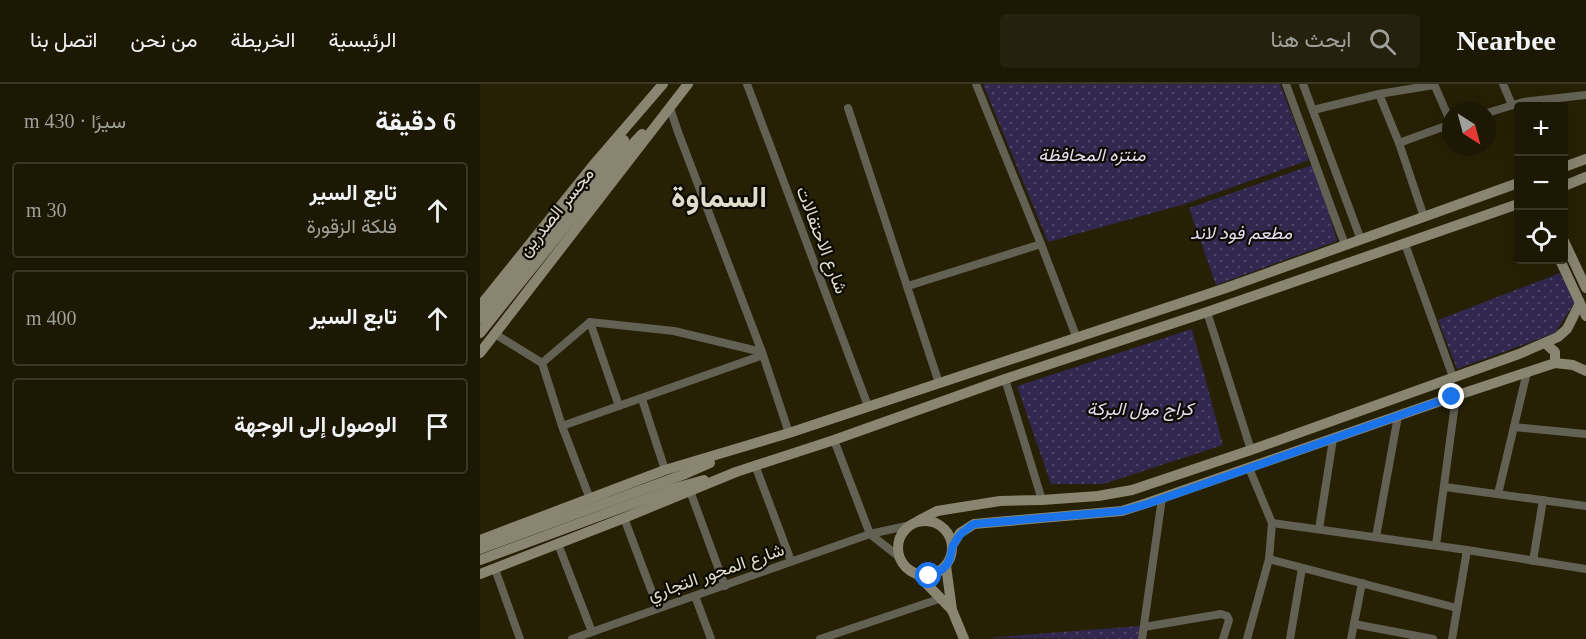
<!DOCTYPE html>
<html lang="ar">
<meta charset="utf-8">
<style>
body{margin:0;font-family:"Times New Roman",Vazirmatn,serif;background:#25210e;color:#f1f3f6;direction:rtl}
.controls{position:absolute;right:18px;top:18px;display:grid;overflow:hidden;border-radius:6px;box-shadow:0 6px 24px #0002}
.controls button{width:54px;height:54px;display:grid;place-items:center;padding:0;border:0;border-bottom:2px solid #3a3726;background:#1c1804;color:#f1f3f6;font:30px sans-serif}
.compass{position:absolute;left:962px;top:18px;width:54px;height:54px;border-radius:50%;background:#1c1804;box-shadow:0 6px 24px #0002;rotate:144deg}
.stop{position:absolute;width:18px;height:18px;margin:-14px;border:4px solid #1a73e8;border-radius:50%;background:#fff}
.stop.end{background:#1a73e8;border-color:#fff;box-shadow:0 2px 6px #0008}
.list{margin:0;padding:0;list-style:none}
h2{display:flex;justify-content:space-between;align-items:center;height:78px;margin:0;padding:0 24px;font-size:26px}
h2 small{font-size:20px;font-weight:400;color:#a0a09a}
.list li{display:grid;grid-template-columns:39px 1fr auto;gap:18px;align-items:center;box-sizing:border-box;height:96px;margin:0 12px 12px;padding:0 12px;border:2px solid #3a3726;border-radius:6px}
.list b{display:block;font-size:22px;white-space:nowrap}
.list p{margin:0;font-size:20px;white-space:nowrap;color:#a0a09a}
.list em{font-size:20px;font-style:normal;color:#a0a09a}
.icon{flex:none;width:33px;height:33px;fill:none;stroke:currentColor;stroke-width:2;stroke-linecap:round;stroke-linejoin:round}
.map{position:relative;flex:none;width:1106px;height:555px;overflow:hidden;direction:ltr}
header{display:flex;align-items:center;gap:36px;box-sizing:border-box;height:84px;padding:0 30px;background:#1c1804;border-bottom:2px solid #3a3726}
header strong{font-size:28px}
nav{display:flex;gap:33px;margin-inline-start:auto;font-size:21px}
.search{width:420px;height:54px;background:#25210e;display:flex;align-items:center;gap:15px;box-sizing:border-box;padding:0 21px;border-radius:6px;color:#a0a09a;font-size:22px}
main{display:flex}
aside{flex:1;background:#1c1804}
.map>svg:first-child{display:block}
</style>
<header>
<strong>Nearbee</strong>
<div class="search"><svg class="icon" aria-label="search" viewBox="0 0 24 24"><circle cx="10" cy="10" r="6"/><path d="M15 15l6 6"/></svg>ابحث هنا</div>
<nav><a>الرئيسية</a><a>الخريطة</a><a>من نحن</a><a>اتصل بنا</a></nav>
</header>
<main>
<div class="map">
<svg width="1106" height="555" viewBox="0 0 1106 555">
<defs>
<pattern id="park-dots" width="8" height="8" patternUnits="userSpaceOnUse" patternTransform="scale(1.5)"><rect width="8" height="8" fill="#31274f"/><path d="M2 2h.1M6 6h.1" fill="none" stroke="#4f4667" stroke-width="1.8" stroke-linecap="round"/></pattern>
</defs>
<rect width="100%" height="100%" fill="#262005"/>
<g fill="url(#park-dots)">
<polygon points="503,0 800,0 829,76 705,120 568,158"/>
<polygon points="835,80 857,157 736,201 709,124"/>
<polygon points="1080,189 1095,218 1075,249 977,285 958,236"/>
<polygon points="712,245 743,361 623,400 571,400 537,302"/>
<polygon points="660,542 658,555 505,554"/>
</g>
<g fill="none" stroke-linecap="round" stroke-linejoin="round">
<g stroke="#636054" stroke-width="8">
<polyline points="267,0 388,322"/>
<polyline points="496,0 561,160 596,252"/>
<polyline points="806,0 865,161"/>
<polyline points="823,0 881,156"/>
<polyline points="954,0 971,39"/>
<polyline points="1023,0 1032,21"/>
<polyline points="899,10 919,59 944,133"/>
<polyline points="190,24 198,48 282,268 309,349"/>
<polyline points="368,24 459,299"/>
<polyline points="833,26 899,10 954,1"/>
<polyline points="1007,29 1043,18 1106,11"/>
<polyline points="919,59 971,40"/>
<polyline points="925,160 973,293"/>
<polyline points="428,202 561,160"/>
<polyline points="727,228 771,366"/>
<polyline points="110,238 139,322"/>
<polyline points="15,250 62,279 82,342 110,415"/>
<polyline points="62,279 110,238 194,247 282,268"/>
<polyline points="525,295 562,416"/>
<polyline points="162,315 185,386"/>
<polyline points="82,342 283,271"/>
<polyline points="1034,343 1106,350"/>
<polyline points="354,356 390,450"/>
<polyline points="275,381 311,477"/>
<polyline points="965,403 1106,422"/>
<polyline points="210,407 245,502"/>
<polyline points="1018,410 1047,288"/>
<polyline points="144,434 178,524"/>
<polyline points="792,439 987,466 1106,485"/>
<polyline points="839,445 853,355"/>
<polyline points="390,450 418,472"/>
<polyline points="896,453 918,332"/>
<polyline points="78,460 112,548"/>
<polyline points="956,461 976,312"/>
<polyline points="789,475 977,524"/>
<polyline points="1053,477 1063,416"/>
<polyline points="15,485 40,555"/>
<polyline points="215,512 231,555"/>
<polyline points="874,540 953,555"/>
<polyline points="664,543 741,530 747,532 749,536 743,555"/>
<polyline points="92,555 390,450 431,441"/>
<polyline points="340,555 462,514"/>
<polyline points="662,555 682,414"/>
<polyline points="767,555 789,475 792,439 769,384"/>
<polyline points="810,555 822,484"/>
<polyline points="871,555 882,499"/>
<polyline points="972,555 987,466"/>
</g>
<g stroke="#898571" stroke-width="10">
<polyline points="1084,83 1106,75"/>
<polyline points="1084,102 1106,93"/>
<polyline points="1084,157 1106,204"/>
<polyline points="1080,176 1106,232"/>
<polyline points="0,222 115,79 183,0"/>
<polyline points="0,235 144,56"/>
<polyline points="0,249 146,67 162,50"/>
<polyline points="1065,259 1075,268 1075,279"/>
<polyline points="0,269 208,0"/>
<circle cx="445" cy="464" r="27"/>
<polyline points="438,437 457,427 520,417 562,416 618,412 652,406 771,366 1039,270 1078,253 1087,245 1100,219"/>
<polyline points="0,456 185,386 309,349 746,204 1038,99"/>
<polyline points="472,462 480,449 494,440 642,427 667,419 972,313 1075,279 1093,281 1106,287"/>
<polyline points="0,465 205,390 230,379"/>
<polyline points="0,476 195,404 224,396"/>
<polyline points="466,482 472,526 484,555"/>
<polyline points="0,490 144,434 256,388 354,356 525,295 727,228 1038,120"/>
<polyline points="439,492 472,526"/>
</g>
</g>
<g fill="none" stroke-linecap="round" stroke-linejoin="round">
<path stroke="#1a73e8" stroke-width="8" d="M449,492C459,488 467,484 470,474C472,469 471,464 474,460C478,451 485,446 494,440L642,427L667,420L972,313"/>
</g>
<g text-anchor="middle" stroke-width="4.5" stroke-linejoin="round" paint-order="stroke">
<g font-size="18" font-style="italic" fill="#e2dff3" stroke="#0d0a02">
<text x="612" y="77">منتزه المحافظة</text>
<text x="761" y="155">مطعم فود لاند</text>
<text x="660" y="331">كراج مول البركة</text>
</g>
<g font-size="18" fill="#e0dccc" stroke="#0d0a02">
<text transform="translate(76 128) rotate(-51)" y="6">مجسر الصدرين</text>
<text transform="translate(342 156) rotate(69)" y="6">شارع الاحتفالات</text>
<text transform="translate(236 488) rotate(-19)" y="6">شارع المحور التجاري</text>
</g>
<g font-size="30" font-weight="bold" fill="#e0dccc" stroke="#0d0a02">
<text x="239" y="123">السماوة</text>
</g>
</g>
</svg>
<div class="controls">
<button>+</button>
<button>−</button>
<button><svg class="icon" aria-label="locate" viewBox="0 0 24 24"><circle cx="12" cy="12" r="6"/><path d="M12 2v4M12 18v4M2 12h4M18 12h4"/></svg></button>
</div>
<svg class="compass" viewBox="-18 -18 36 36"><path d="M0-13l5 13h-10z" fill="#e53935"/><path d="M0 13l5-13h-10z" fill="#a0a09a"/></svg>
<div class="stop" style="left:449px;top:492px"></div>
<div class="stop end" style="left:972px;top:313px"></div>
</div>
<aside>
<h2>6 دقيقة<small>سيرًا · 430 m</small></h2>
<ul class="list">
<li><svg class="icon" aria-label="ahead" viewBox="0 0 24 24"><path d="M12 20V5M6 11l6-6 6 6"/></svg><div><b>تابع السير</b><p>فلكة الزقورة</p></div><em>30 m</em></li>
<li><svg class="icon" aria-label="ahead" viewBox="0 0 24 24"><path d="M12 20V5M6 11l6-6 6 6"/></svg><div><b>تابع السير</b></div><em>400 m</em></li>
<li><svg class="icon" aria-label="arrive" viewBox="0 0 24 24"><path d="M6 21V4h12l-3 4 3 4H6"/></svg><div><b>الوصول إلى الوجهة</b></div></li>
</ul>
</aside>
</main>
